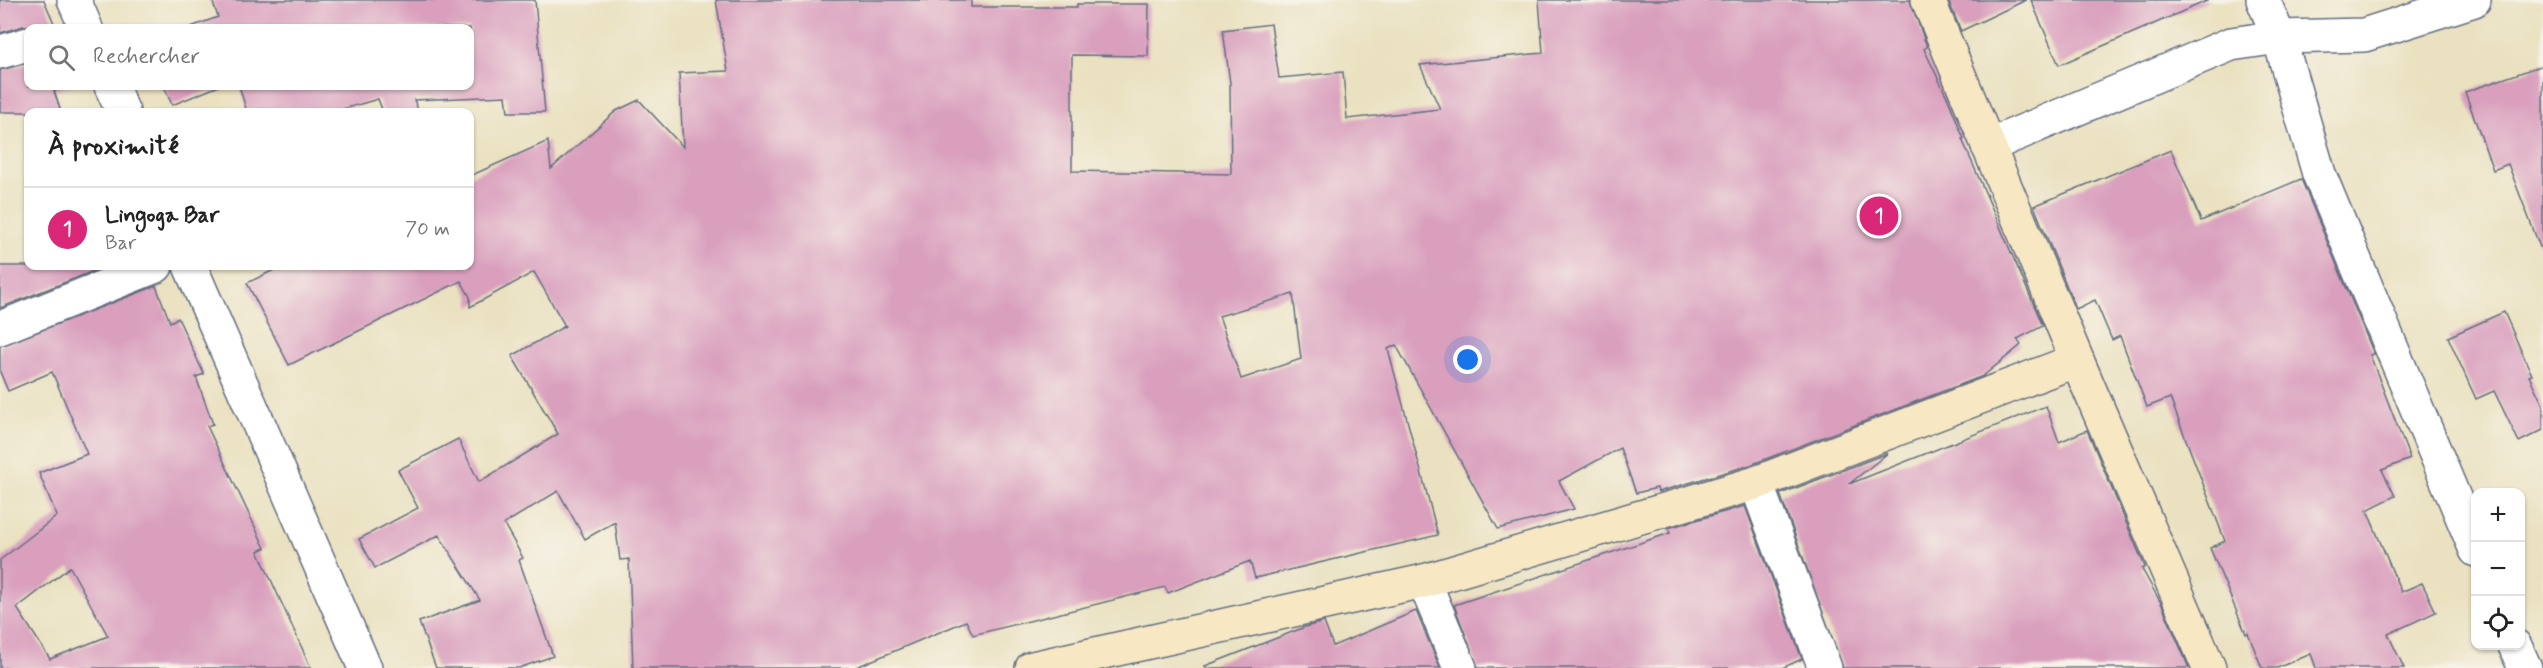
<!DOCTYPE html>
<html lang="fr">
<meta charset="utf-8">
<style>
body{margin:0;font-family:Mynerve,sans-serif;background:#f6f6f6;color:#222}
.controls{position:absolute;right:18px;bottom:18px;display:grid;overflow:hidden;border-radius:12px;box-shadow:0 2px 4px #0004}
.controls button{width:54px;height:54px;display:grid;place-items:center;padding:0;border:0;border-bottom:2px solid #e0e0e0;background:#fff;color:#222;font:30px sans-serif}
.you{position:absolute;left:1468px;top:360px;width:21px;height:21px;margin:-15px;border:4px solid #fff;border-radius:50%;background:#1a73e8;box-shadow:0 0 0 9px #1a73e833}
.badge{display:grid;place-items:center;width:39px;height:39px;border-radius:50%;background:#db2777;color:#fff;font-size:20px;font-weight:700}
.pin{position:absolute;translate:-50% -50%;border:3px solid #fff;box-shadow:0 2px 6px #0006}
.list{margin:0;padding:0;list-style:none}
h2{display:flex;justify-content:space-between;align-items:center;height:78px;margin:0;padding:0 24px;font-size:26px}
h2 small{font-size:20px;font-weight:400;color:#767676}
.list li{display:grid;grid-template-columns:39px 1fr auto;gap:18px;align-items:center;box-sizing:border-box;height:84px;padding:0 24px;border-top:2px solid #e0e0e0}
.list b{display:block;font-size:22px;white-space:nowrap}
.list p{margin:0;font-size:20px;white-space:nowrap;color:#767676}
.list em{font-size:20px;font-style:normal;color:#767676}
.icon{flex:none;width:33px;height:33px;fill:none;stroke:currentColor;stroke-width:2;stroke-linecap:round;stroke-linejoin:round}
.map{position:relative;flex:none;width:2543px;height:668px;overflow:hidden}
.search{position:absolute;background:#fff;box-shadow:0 2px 4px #0004;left:24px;top:24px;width:450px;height:66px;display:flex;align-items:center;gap:15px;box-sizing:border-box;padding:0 21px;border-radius:12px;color:#767676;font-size:22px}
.panel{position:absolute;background:#fff;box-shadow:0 2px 4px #0004;left:24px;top:108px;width:450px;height:162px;border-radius:12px}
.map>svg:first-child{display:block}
</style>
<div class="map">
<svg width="2543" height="668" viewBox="0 0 2543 668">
<rect width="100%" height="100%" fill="#f7f3e8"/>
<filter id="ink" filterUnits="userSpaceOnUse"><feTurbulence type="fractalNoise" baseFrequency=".0167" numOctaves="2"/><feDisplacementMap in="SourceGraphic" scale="12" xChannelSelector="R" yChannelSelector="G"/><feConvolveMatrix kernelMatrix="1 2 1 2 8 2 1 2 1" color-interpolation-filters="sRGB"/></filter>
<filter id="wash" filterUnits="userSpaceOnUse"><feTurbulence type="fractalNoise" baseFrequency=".008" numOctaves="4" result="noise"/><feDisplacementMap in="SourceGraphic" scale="24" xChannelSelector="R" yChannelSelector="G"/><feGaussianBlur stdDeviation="1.35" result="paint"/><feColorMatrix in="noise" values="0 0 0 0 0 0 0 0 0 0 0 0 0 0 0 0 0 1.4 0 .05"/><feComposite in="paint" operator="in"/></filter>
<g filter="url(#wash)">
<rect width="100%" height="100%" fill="#eae1c0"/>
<g id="blocks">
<g fill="#d99fbd" fill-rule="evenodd">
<polygon points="0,0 44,0 56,28 23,26 0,33"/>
<polygon points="212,0 535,0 545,112 508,112 506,96 414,100 419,112 383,112 378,99 333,112 247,112 239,86 470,86 470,28 188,28 218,17"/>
<path d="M716,0H971V7H1077V4H1149L1148,56L1072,55V171L1231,174L1230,83L1223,30L1271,24L1279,78L1343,72L1347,119L1440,109L1420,65L1543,53L1539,0H1910L1927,47L1924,49L1948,99L1964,139H1962L2043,326L2017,339L2021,345L1983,376L1750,465L1658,492L1657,488L1636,493L1620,448L1559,481L1574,509L1498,529L1396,345L1388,349L1438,535L1255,578L1250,561L1168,593L1165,587L973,635L966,621L854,668H633L629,559L620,560L615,522L585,539L558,491L504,524L523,558L519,560L553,656L519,668H436L419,622L480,600L439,535L375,568L359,539L418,508L398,470L458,439L479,482L558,434L512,356L565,326L534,272L470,307V297L461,281L289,365L247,283L282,266H470V176L548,141L551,169L616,111L639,100L683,147L679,73L728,71ZM1293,294L1301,359L1241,379L1219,316Z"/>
<polygon points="1948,0 2026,0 1961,31"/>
<polygon points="2031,0 2209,0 2059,65"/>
<polygon points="28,63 28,86 73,86 54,91 61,112 0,112 0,70"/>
<polygon points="2543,65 2543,247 2540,247 2508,164 2493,170 2465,92"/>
<polygon points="164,86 219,86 172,105"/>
<polygon points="2171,150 2201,221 2301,179 2374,354 2370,355 2410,459 2382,470 2395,496 2367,510 2401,592 2422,583 2436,612 2388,634 2404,668 2316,668 2311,654 2277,668 2262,668 2248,633 2246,634 2210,548 2225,541 2170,398 2147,407 2120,336 2112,340 2095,300 2076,309 2034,206"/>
<polygon points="0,266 106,266 0,308"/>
<path d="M156,286L170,322L178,318L204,374L196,377L213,424L207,426L265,548L258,551L311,668H0V560L57,516L39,473L87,454L52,372L8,391L0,372V346ZM70,567L108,636L50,659L17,608Z"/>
<polygon points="2504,312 2532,375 2529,376 2543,405 2543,430 2519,442 2494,391 2476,399 2448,337"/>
<polygon points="2046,406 2059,442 2087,430 2145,567 2142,569 2162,605 2189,668 1843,668 1780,494 1888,453 1849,484"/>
<polygon points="1745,506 1802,659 1782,668 1478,668 1454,605 1670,533 1668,528"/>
<polygon points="1416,611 1440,668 1206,668 1205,666 1305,627 1324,622 1333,646"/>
</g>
</g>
</g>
<g filter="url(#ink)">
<use href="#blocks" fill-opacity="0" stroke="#636d80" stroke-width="1.5"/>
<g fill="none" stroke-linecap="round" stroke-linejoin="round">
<g stroke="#636d80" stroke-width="36">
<g id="street">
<polyline points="74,0 86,28"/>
<polyline points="2263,0 2279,37 2319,174 2476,550"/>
<polyline points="0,52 28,44"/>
<polyline points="111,86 123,112"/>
<polyline points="1988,146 2231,44 2279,37 2364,35 2474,0"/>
<polyline points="190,266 365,668"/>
<polyline points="0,328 156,266"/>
<polyline points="1756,483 1825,668"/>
<polyline points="1424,581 1460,668"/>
<polyline points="2515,646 2525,668"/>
</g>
</g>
<g stroke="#636d80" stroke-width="36">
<g id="secondary">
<polyline points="1928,0 2077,360 2209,668"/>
<polyline points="1032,668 1424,581 1756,483 2077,360"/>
</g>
</g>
<use href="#street" stroke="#fff" stroke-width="33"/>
<use href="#secondary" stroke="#f7e8c3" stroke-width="33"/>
</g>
</g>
</svg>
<div class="controls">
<button>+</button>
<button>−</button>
<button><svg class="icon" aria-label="locate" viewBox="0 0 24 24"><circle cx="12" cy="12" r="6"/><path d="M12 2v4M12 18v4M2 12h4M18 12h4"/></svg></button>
</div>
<div class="you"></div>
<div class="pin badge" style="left:1879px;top:216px">1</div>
<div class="search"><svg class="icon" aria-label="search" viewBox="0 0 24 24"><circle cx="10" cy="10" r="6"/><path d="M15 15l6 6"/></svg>Rechercher</div>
<section class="panel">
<h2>À proximité<small></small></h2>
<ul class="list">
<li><span class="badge">1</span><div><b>Lingoga Bar</b><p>Bar</p></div><em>70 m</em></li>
</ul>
</section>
</div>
